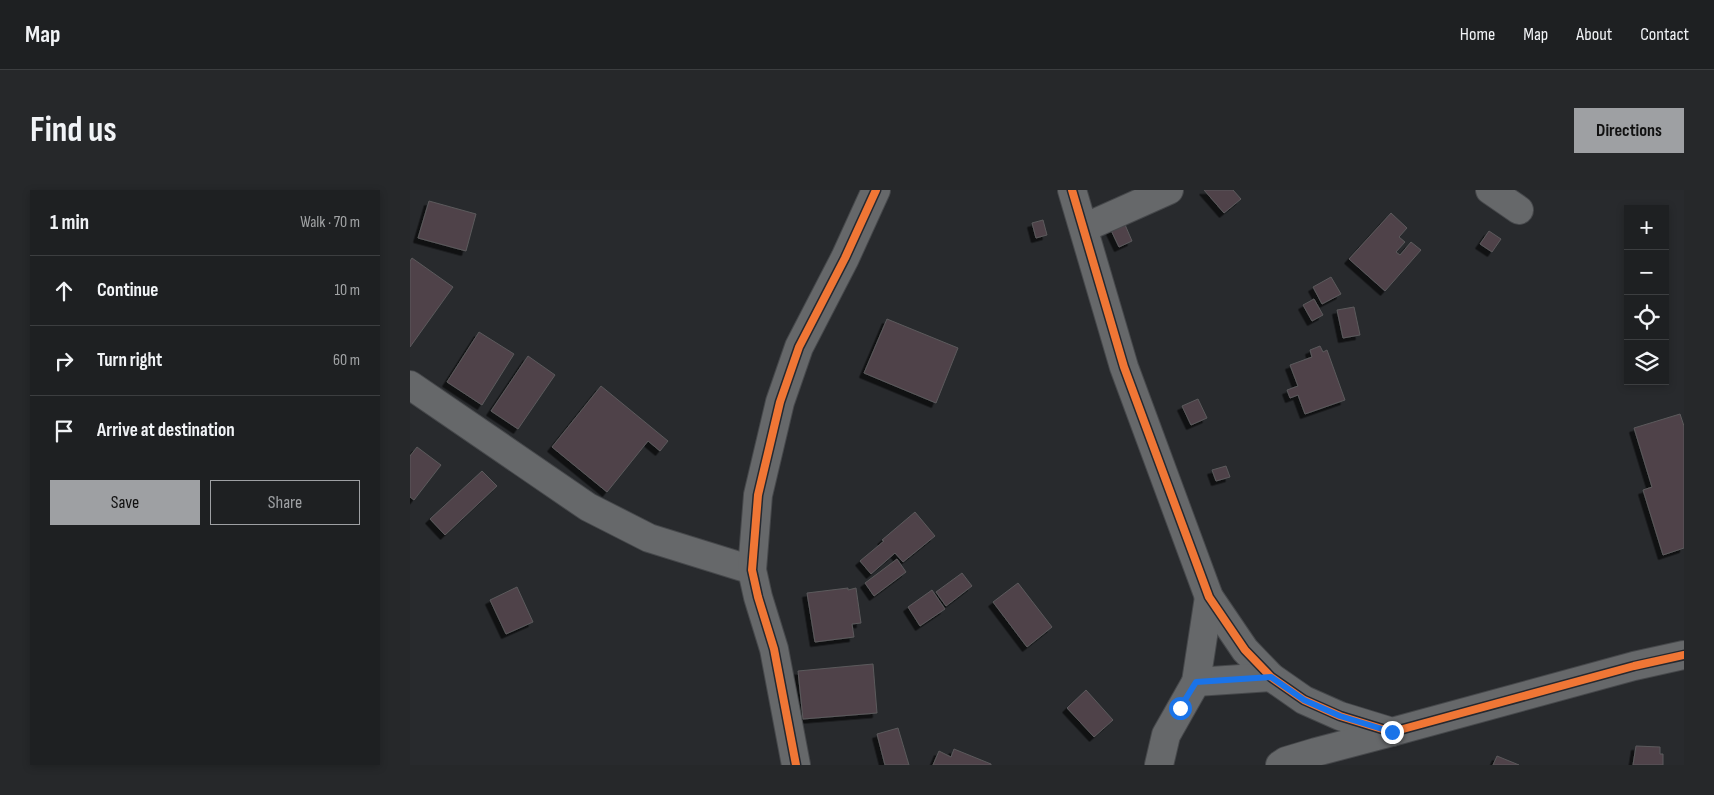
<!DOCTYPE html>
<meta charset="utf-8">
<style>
body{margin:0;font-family:"Sofia Sans Condensed",sans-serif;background:#26282a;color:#f1f3f6}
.controls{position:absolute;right:15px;top:15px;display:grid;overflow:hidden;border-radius:0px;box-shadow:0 2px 8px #0003}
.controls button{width:45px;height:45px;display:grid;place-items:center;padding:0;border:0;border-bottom:1px solid #3c3e40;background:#1e2022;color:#f1f3f6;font:25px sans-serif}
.stop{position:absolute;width:15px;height:15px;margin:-11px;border:4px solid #1a73e8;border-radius:50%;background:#fff}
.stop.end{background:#1a73e8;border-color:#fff;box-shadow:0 1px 5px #0008}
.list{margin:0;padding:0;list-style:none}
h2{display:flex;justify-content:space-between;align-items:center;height:65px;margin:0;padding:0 20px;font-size:21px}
h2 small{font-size:16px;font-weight:400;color:#a1a3a5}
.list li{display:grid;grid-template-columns:32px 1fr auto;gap:15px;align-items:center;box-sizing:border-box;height:70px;padding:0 20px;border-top:1px solid #3c3e40}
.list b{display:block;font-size:19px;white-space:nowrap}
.list em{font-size:16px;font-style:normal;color:#a1a3a5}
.actions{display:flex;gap:10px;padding:15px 20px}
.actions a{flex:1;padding:11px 0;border:1px solid #9ea0a3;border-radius:0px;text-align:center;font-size:18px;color:#9ea0a3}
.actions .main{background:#9ea0a3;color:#111}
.icon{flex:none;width:28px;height:28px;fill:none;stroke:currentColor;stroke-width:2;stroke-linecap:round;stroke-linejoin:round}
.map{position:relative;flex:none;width:1274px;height:575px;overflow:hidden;border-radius:0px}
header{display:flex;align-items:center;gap:30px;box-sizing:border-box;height:70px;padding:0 25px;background:#1e2022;border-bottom:1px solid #3c3e40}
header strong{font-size:24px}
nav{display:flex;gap:28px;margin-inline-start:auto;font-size:18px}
.intro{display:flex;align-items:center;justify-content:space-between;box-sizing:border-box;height:120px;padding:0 30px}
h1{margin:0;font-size:35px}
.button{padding:12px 22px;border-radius:0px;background:#9ea0a3;color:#111;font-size:18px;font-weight:700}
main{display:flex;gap:30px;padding:0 30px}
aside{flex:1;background:#1e2022;border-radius:0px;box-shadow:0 2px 8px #0003}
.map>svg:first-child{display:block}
</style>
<header>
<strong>Map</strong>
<nav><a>Home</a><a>Map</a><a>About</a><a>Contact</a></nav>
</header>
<div class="intro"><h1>Find us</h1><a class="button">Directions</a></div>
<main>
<aside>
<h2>1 min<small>Walk · 70 m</small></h2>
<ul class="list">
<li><svg class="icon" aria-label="ahead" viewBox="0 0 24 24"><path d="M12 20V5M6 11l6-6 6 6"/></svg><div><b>Continue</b></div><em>10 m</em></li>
<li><svg class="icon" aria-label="right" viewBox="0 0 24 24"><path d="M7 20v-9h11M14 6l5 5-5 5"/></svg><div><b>Turn right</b></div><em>60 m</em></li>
<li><svg class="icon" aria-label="arrive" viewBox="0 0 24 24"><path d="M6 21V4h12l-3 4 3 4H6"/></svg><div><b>Arrive at destination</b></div></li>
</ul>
<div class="actions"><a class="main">Save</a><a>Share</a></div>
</aside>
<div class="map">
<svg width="1274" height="575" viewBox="0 0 1274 575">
<defs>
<filter id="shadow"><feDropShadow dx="-4.5" dy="4.5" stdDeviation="0" flood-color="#0009"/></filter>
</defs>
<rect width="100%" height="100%" fill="#282a2d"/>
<g fill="#50424a" stroke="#5b5a5c" filter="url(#shadow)">
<polygon points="794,0 823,0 831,9 814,23"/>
<polygon points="19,11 66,24 56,61 8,48"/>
<polygon points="981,23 997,38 989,47 995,52 986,62 990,65 1001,52 1011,60 975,101 939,69"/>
<polygon points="633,30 637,45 626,48 622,33"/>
<polygon points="713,30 722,51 709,57 699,36"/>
<polygon points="1079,41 1091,49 1082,62 1070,54"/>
<polygon points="2,68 43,97 0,157 0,71"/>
<polygon points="921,87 931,104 912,114 903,97"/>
<polygon points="904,109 913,125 902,131 893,115"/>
<polygon points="944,117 950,145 933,148 927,120"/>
<polygon points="477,129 548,158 526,213 454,183"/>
<polygon points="69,142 104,164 72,215 37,192"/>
<polygon points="910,156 913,162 917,160 935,210 895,224 888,205 880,208 877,200 888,196 880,175 902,167 900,160"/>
<polygon points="118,166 145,185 108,239 81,221"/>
<polygon points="191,196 258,251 250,261 238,251 197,302 142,257"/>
<polygon points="788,209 797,228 781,235 772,216"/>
<polygon points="1270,224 1274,236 1274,358 1253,365 1233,300 1242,297 1224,238"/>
<polygon points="7,257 31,275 4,310 0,307 0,266"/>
<polygon points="816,276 820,287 806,291 802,280"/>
<polygon points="72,281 87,296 35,345 20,329"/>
<polygon points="505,322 525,346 493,372 485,363 461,384 450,371 474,351 472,350"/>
<polygon points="487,369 496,382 464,406 455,393"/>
<polygon points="552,383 562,396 536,416 526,402"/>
<polygon points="608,393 642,437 617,457 583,412"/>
<polygon points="107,397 123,432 96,444 80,410"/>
<polygon points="438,398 438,400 446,398 451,433 442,434 444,447 405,452 397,403"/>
<polygon points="522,400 535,419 510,436 498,417"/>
<polygon points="463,474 467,523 393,529 388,481"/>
<polygon points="676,500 703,530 684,547 657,518"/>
<polygon points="488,538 499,575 475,575 467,544"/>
<polygon points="1226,556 1250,557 1250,564 1253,564 1253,575 1223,575"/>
<polygon points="544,559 581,574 581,575 523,575 529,561 541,567"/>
<polygon points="1087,566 1109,575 1083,575"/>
</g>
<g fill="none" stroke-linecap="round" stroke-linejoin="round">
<g stroke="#46484b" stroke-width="30">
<g id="minor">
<polyline points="662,0 714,177 799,407 835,460 861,487 894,510 930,526 982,542 1224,476 1274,465"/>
<polyline points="1080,0 1109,20"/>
<polyline points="674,38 759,0"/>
<polyline points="0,195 178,317 239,348 342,380"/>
<polyline points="786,492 861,487"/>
<polyline points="386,575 364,459 348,407 342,380 348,305 370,212 389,157 435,68 466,0"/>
<polyline points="749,575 756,545 786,492 799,407"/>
<polyline points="870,575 876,571 906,562 982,542"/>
</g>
</g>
<use href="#minor" stroke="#66686a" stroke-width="28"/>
<g stroke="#252930" stroke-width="11">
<g id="cycleway">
<polyline points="662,0 714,177 799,407 835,460 861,487 894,510 930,526 982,542 1224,476 1274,465"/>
<polyline points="386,575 364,459 348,407 342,380 348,305 370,212 389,157 435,68 466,0"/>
</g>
</g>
<use href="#cycleway" stroke="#f07635" stroke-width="8"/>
</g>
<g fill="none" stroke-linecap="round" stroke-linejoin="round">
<polyline stroke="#1a73e8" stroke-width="6" points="770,518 786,492 861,487 894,510 930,526 982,542"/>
</g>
</svg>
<div class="controls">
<button>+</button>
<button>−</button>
<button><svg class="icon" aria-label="locate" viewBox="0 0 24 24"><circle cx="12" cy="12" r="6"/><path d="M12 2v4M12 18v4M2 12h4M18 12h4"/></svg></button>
<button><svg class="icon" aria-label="layers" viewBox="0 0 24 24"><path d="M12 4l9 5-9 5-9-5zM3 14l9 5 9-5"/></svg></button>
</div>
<div class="stop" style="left:770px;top:518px"></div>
<div class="stop end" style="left:982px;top:542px"></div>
</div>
</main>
